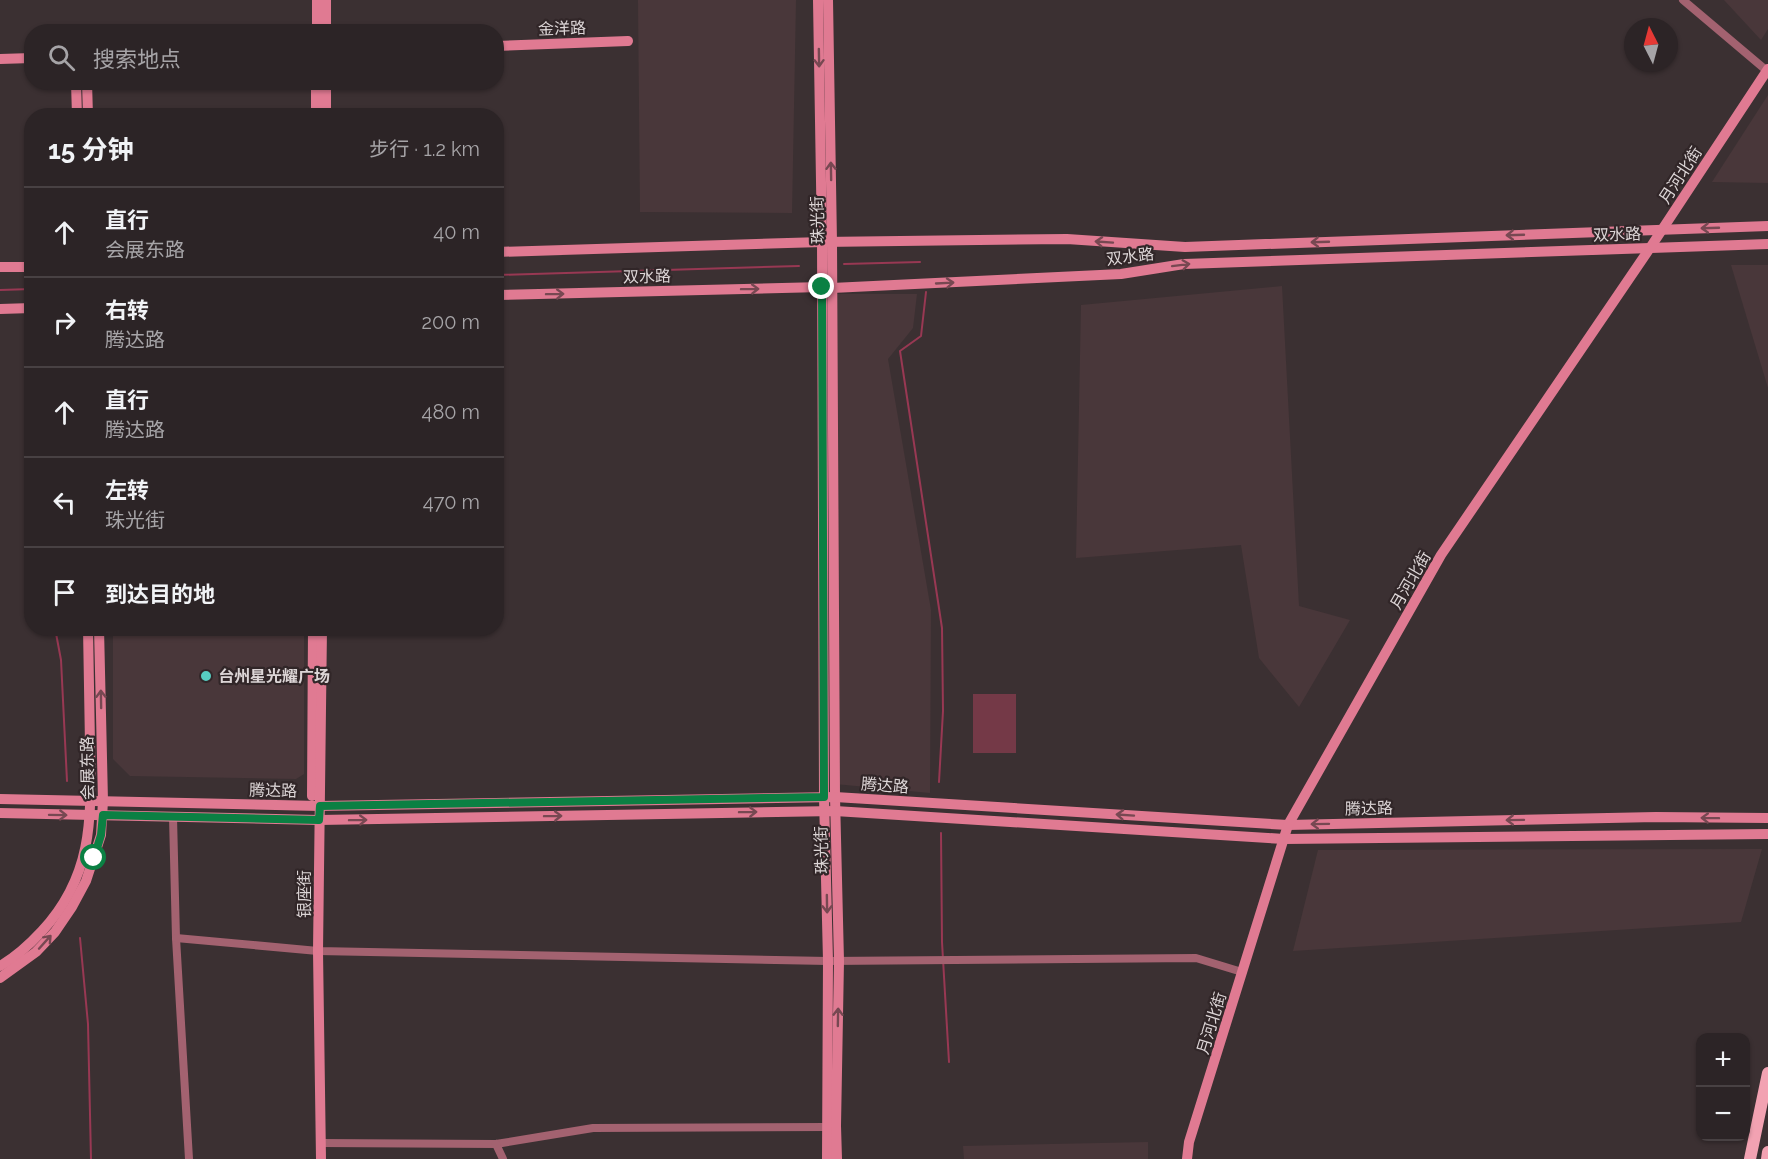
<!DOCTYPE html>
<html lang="zh">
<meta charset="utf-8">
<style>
body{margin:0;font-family:Raleway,"Noto Sans SC",sans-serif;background:#342c2e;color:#f1f3f6}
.controls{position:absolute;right:18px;bottom:18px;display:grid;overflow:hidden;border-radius:12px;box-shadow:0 2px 4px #0004}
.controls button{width:54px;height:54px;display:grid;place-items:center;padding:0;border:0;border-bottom:2px solid #484143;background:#2c2426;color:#f1f3f6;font:30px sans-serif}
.compass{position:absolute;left:1624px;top:18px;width:54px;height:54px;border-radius:50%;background:#2c2426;box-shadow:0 2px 4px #0004;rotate:354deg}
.stop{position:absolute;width:18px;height:18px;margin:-14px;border:4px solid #0b8043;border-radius:50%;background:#fff}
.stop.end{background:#0b8043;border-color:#fff;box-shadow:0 2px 6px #0008}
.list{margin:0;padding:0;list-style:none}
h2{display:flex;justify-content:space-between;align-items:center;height:78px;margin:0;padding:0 24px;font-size:26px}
h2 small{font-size:20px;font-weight:400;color:#a6a4a7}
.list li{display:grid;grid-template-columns:39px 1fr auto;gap:18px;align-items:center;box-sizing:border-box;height:90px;padding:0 24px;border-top:2px solid #484143}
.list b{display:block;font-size:22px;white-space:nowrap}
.list p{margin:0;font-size:20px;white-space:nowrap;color:#a6a4a7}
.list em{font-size:20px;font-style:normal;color:#a6a4a7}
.icon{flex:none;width:33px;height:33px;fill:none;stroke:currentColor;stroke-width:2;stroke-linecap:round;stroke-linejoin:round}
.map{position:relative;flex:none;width:1768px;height:1159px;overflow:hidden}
.search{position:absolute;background:#2c2426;box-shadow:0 2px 4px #0004;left:24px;top:24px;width:480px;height:66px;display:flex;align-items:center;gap:15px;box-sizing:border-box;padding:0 21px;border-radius:24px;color:#a6a4a7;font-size:22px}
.panel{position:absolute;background:#2c2426;box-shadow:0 2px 4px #0004;left:24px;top:108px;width:480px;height:528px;border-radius:24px}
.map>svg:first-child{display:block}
</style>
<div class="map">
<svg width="1768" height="1159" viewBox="0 0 1768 1159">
<rect width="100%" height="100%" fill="#3b3032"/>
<g fill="#49373a">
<polygon points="638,0 796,0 792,213 640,212"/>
<polygon points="1724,0 1768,0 1768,29 1761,40"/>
<polygon points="1768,95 1768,183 1712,182"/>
<polygon points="1731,265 1768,265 1768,388"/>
<polygon points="1282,286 1299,606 1350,620 1299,707 1259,658 1241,545 1076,558 1081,305"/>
<polygon points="837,294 917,294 913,328 888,359 931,610 930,793 835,784"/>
<polygon points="113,629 304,629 304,774 296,779 130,776 113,759"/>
<polygon points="1762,849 1741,922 1293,951 1318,850"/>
<polygon points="1148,1142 1148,1159 964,1159 963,1146"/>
</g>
<rect fill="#743947" x="973" y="694" width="43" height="59"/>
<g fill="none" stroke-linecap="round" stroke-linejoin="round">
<g stroke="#983853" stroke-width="2">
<polyline points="844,264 920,262"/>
<polyline points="496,275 799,266"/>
<polyline points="0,290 32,289"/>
<polyline points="926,292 921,336 900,351 942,628 943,711 939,782"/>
<polyline points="55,628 61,660 67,781"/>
<polyline points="941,833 942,942 949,1062"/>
<polyline points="80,938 88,1024 91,1159"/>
</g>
<g stroke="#a36270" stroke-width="8">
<polyline points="1683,0 1767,71"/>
<polyline points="173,817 176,938 189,1159"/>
<polyline points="176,938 318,951 828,961 1196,958 1242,972"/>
<polyline points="321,1143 496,1144 593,1128 827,1127"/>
<polyline points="496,1144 503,1159"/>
</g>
<g stroke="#e07a92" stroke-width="10">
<polyline points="818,0 822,242 824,797 828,961 827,1159"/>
<polyline points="828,0 832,242 835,797 839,961 836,1126 837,1159"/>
<polyline points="317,32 317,0"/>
<polyline points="326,32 326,0"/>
<polyline points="496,46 628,41"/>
<polyline points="0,59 32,58"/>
<polyline points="76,82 77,116"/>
<polyline points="87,82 88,116"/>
<polyline points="326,82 326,116"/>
<polyline points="316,116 316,82"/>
<polyline points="496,252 822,242 1067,239 1185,247 1768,226"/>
<polyline points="0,267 32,267"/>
<polyline points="496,295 822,287 832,288 1121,274 1184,264 1768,244"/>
<polyline points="0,309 32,308"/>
<polyline points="312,796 313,628"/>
<polyline points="0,799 319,806 835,797 1288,825 1656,817 1768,818"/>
<polyline points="0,813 319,820 835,811 1284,839 1768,834"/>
<path d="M0,966C16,957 29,945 42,931C95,874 91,815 90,743C89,705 89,667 88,628"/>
<polyline points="0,978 36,952 55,932 72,907 86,881 101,835 103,801 99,628"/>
<polyline points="321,1159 318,951 322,628"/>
<polyline points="1187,1159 1189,1142 1288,825 1441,555 1650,248 1768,69"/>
</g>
<g stroke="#f2a2b2" stroke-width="12">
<polyline points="1750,1159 1768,1073"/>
<polyline points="1767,1159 1768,1152"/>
</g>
</g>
<defs><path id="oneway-shaft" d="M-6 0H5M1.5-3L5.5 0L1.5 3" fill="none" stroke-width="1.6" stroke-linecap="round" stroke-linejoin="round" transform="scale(1.5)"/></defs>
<g stroke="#774852">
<use href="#oneway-shaft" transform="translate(819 58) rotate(89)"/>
<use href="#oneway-shaft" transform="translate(831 171) rotate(-91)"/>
<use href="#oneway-shaft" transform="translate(1710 228) rotate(178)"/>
<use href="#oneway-shaft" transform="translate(1515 235) rotate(178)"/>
<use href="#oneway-shaft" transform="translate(1104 242) rotate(-176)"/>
<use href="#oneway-shaft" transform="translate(1320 242) rotate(178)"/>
<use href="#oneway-shaft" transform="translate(1181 265) rotate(-7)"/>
<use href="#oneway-shaft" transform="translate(945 283) rotate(-3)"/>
<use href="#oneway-shaft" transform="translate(750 289) rotate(-1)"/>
<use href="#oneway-shaft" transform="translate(555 294) rotate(-1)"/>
<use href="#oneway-shaft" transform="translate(101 699) rotate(-91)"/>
<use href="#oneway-shaft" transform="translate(748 812) rotate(-1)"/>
<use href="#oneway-shaft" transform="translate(58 815) rotate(1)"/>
<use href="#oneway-shaft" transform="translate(1125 815) rotate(-176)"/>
<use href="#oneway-shaft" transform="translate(553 816) rotate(-1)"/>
<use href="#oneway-shaft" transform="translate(1710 818) rotate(-179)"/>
<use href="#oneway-shaft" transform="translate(358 820) rotate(-1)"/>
<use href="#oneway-shaft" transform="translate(1515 820) rotate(179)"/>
<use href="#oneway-shaft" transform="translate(1320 824) rotate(179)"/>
<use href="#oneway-shaft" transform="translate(827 904) rotate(89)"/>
<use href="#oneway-shaft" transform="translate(45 942) rotate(-48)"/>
<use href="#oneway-shaft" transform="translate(838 1017) rotate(-89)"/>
</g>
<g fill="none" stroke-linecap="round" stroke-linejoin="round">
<polyline stroke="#0b8043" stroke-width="8" points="94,858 101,835 103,815 319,820 320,806 824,797 822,287"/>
</g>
<circle fill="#57cec2" stroke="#312628" stroke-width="2" cx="206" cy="676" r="6"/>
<g text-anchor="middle" stroke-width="4.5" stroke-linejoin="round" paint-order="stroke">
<g font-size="16" fill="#dcd5d6" stroke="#312628">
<text transform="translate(562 28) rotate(-2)" y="6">金洋路</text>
<text transform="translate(1680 175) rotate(-57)" y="6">月河北街</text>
<text transform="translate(817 220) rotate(-91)" y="6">珠光街</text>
<text transform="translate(1617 234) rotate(-2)" y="6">双水路</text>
<text transform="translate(1130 256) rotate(-7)" y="6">双水路</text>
<text transform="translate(647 276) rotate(-1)" y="6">双水路</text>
<text transform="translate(1410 580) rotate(-60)" y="6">月河北街</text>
<text transform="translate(87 768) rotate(-91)" y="6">会展东路</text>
<text transform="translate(885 785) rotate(4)" y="6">腾达路</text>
<text transform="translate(273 790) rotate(1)" y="6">腾达路</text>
<text transform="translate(1369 808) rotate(-1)" y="6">腾达路</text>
<text transform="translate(821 850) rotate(-91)" y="6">珠光街</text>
<text transform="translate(304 894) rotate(-90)" y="6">银座街</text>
<text transform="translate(1211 1023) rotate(-73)" y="6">月河北街</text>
</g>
<g font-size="16" font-weight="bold" fill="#dcd5d6" stroke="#312628" text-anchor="start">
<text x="218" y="682">台州星光耀广场</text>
</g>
</g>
</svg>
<div class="controls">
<button>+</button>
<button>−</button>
</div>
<svg class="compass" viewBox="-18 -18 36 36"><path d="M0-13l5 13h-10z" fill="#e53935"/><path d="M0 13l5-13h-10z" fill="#a6a4a7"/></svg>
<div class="stop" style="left:94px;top:858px"></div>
<div class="stop end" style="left:822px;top:287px"></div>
<div class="search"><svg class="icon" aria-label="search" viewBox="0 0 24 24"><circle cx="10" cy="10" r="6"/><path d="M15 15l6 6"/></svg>搜索地点</div>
<section class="panel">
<h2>15 分钟<small>步行 · 1.2 km</small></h2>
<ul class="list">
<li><svg class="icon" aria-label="ahead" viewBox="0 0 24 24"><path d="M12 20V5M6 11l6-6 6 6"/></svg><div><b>直行</b><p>会展东路</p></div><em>40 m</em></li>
<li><svg class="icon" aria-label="right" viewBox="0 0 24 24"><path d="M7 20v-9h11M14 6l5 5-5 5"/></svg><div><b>右转</b><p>腾达路</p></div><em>200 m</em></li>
<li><svg class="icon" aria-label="ahead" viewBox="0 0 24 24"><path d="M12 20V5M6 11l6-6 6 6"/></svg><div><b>直行</b><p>腾达路</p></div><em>480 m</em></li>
<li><svg class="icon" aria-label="left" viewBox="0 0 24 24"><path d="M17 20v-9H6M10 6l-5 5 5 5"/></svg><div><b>左转</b><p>珠光街</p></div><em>470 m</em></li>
<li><svg class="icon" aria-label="arrive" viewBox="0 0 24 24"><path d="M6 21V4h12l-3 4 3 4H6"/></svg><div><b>到达目的地</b></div></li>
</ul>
</section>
</div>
